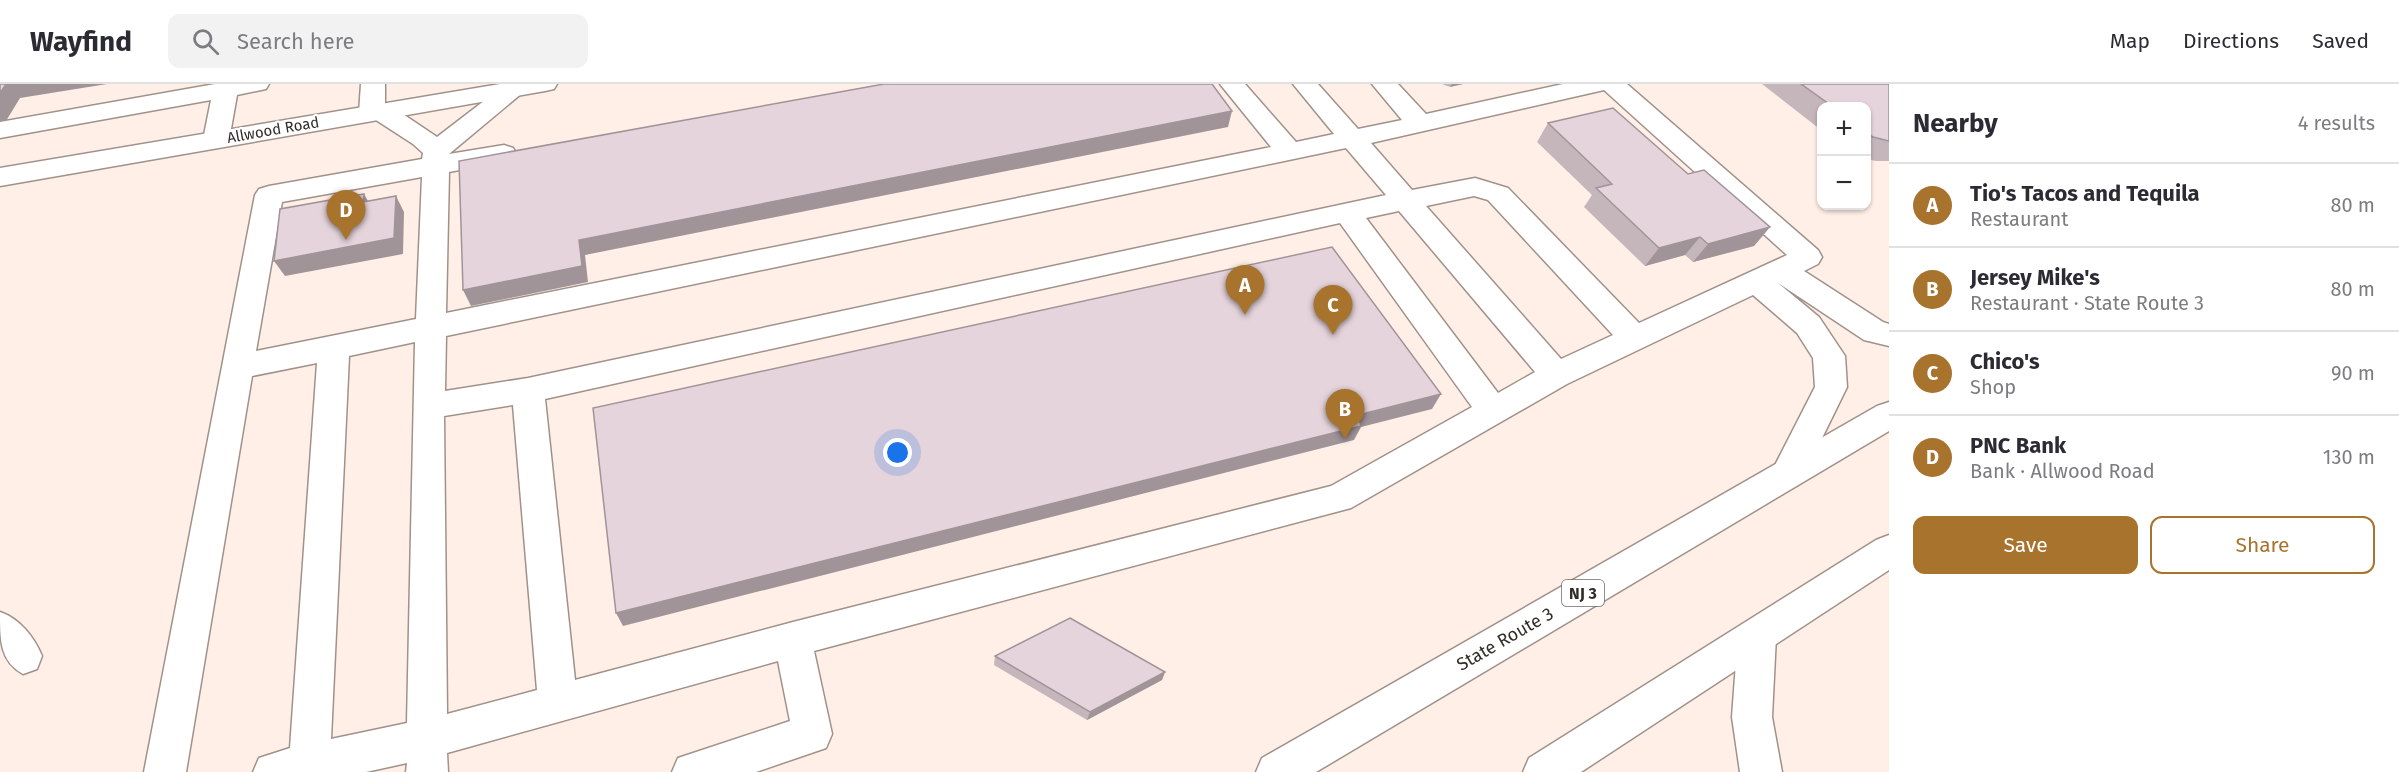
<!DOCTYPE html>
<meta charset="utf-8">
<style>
body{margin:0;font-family:"Fira Sans",sans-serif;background:#f2f2f3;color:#2b2b33}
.controls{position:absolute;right:18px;top:18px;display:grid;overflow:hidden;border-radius:12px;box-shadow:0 2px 4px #0004}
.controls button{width:54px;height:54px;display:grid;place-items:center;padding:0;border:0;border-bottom:2px solid #e1e1e2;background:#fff;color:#2b2b33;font:30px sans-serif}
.you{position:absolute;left:898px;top:369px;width:21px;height:21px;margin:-15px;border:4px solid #fff;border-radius:50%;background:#1a73e8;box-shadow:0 0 0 9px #1a73e833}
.badge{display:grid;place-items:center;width:39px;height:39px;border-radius:50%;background:#a8732d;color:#fff;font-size:20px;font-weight:700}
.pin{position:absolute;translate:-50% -50px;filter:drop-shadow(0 2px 3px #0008)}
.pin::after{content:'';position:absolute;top:32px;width:21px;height:18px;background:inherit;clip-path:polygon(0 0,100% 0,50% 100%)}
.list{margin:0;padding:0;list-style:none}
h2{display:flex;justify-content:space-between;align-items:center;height:78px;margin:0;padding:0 24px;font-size:26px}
h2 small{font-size:20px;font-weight:400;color:#7c7c81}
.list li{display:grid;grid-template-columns:39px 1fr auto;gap:18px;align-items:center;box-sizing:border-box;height:84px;padding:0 24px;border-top:2px solid #e1e1e2}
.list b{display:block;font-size:22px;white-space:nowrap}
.list p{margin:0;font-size:20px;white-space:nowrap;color:#7c7c81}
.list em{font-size:20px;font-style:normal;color:#7c7c81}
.actions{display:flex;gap:12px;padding:18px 24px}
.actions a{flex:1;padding:14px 0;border:2px solid #a8732d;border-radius:12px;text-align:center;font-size:21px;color:#a8732d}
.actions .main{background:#a8732d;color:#fff}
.icon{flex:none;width:33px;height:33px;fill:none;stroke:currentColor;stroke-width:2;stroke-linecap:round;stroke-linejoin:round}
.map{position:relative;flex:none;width:1889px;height:688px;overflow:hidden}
header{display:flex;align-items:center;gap:36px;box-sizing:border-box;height:84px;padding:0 30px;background:#fff;border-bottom:2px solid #e1e1e2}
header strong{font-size:28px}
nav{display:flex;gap:33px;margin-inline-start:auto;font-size:21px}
.search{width:420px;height:54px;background:#f2f2f3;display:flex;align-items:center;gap:15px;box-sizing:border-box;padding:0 21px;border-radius:12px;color:#7c7c81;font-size:22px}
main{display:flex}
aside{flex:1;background:#fff}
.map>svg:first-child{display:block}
</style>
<header>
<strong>Wayfind</strong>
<div class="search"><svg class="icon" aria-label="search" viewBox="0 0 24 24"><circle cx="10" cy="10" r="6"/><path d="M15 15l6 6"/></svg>Search here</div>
<nav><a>Map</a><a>Directions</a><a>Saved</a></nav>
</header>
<main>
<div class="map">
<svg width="1889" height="688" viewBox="0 0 1889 688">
<rect width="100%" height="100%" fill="#ffefe6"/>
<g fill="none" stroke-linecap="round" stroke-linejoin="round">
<g stroke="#a0928a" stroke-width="3">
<g id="minor">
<polygon points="215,0 269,0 266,5 237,11 229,56 225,62 216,64 207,62 203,56 211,16 0,54 0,38"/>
<path d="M361,0H385V21L391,22L437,53L506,0H524L527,5L449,70L504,61L513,64L517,70L513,76L449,88L446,229L1271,63L1220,0H1245L1296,58L1334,50L1293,0H1318L1358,45L1402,36L1372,0H1398L1426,30L1563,0H1627L1818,166L1822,173L1818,180L1804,187L1883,238L1889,240V262L1864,256L1778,199L1819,233L1845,272L1847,303L1800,399L1788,403L1776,399L1771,389L1815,303L1813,274L1797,249L1753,211L1567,300L1351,424L814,567L832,650L826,664L756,688H672L678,674L790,637L778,577L447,669L448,688H406L407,679L366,688H253L259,674L290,664L317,279L252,292L186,688H144L255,111L259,105L269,102L422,75L423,69L413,60L376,36L363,35L359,29ZM1604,6L1787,171L1639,239L1508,104L1475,94L1412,106L1371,59ZM1346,64L1386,111L528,294L445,307L446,252ZM422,93L416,235L256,267L282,118ZM1474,112L1488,116L1613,251L1561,275L1426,122ZM1399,127L1535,288L1498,309L1366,134ZM1340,139L1472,323L1331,402L793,538L575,596L545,315ZM415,258L407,639L331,655L349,272ZM513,321L537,606L447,630L444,332Z"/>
<path d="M0,528C20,535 34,553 42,572L37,585L23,590C0,577 0,557 0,528Z"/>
<polygon points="1757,535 1770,540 1776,552 1772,633 1782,688 1740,688 1732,633 1738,552 1744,540"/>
</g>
</g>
<g stroke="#a0928a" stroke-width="3">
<polygon id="major" points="500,0 557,0 554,5 545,7 0,102 0,84"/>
</g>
<g stroke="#a0928a" stroke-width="3">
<g id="highway">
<polygon points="1889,318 1889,347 1316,688 1256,688 1262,674 1877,322"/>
<polygon points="1889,451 1889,486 1581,688 1523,688 1529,674 1876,456"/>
</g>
</g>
<use href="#minor" fill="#fff" fill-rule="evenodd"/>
<use href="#major" fill="#fff" fill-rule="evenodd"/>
<use href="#highway" fill="#fff" fill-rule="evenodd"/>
</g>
<g fill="#c5b6bc">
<polygon points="1442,0 1463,0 1450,3"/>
<polygon points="1762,0 1889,0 1889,77 1876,77 1866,75 1866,22 1821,22 1821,46"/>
<polygon points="1548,39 1688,90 1770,143 1754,162 1693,178 1685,171 1645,182 1584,123 1592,111 1537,58"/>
<polygon points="995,572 1165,588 1162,596 1087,636 994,581"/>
</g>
<g fill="#a09499">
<polygon points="6,0 107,0 20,14 6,37 0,37 0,9"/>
<polygon points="1452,0 1463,0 1450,3"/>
<polygon points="1232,27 1228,43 585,171 588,198 471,222 463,206 579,156"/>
<polygon points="364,110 373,126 363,118"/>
<polygon points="396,112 404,128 403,170 285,192 274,177"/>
<polygon points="1770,143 1754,162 1693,178 1708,160"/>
<polygon points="1700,153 1685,171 1645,182 1659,164"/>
<polygon points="1441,310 1432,325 1361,343 1354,356 623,542 616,529 1358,331"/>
<polygon points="1165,588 1162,596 1087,636 1090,628"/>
</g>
<g fill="#e5d4db" stroke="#a09499" stroke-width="1.5">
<polygon points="0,0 6,0 0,9"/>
<polygon points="884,0 1212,0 1232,27 579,156 582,182 463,206 459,77"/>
<polygon points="1801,0 1889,0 1889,57 1873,53 1866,49 1866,22 1832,22"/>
<polygon points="1613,24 1688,90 1704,86 1770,143 1708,160 1700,153 1659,164 1596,104 1612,100 1548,39"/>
<polygon points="364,110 363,118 396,112 394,154 274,177 280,125"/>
<polygon points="1332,163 1441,310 1358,331 1361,342 616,529 593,324"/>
<polygon points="1070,534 1165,588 1090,628 995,572"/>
</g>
<g text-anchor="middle" stroke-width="4.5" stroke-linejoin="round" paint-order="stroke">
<g font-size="15" fill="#312c28" stroke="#fff">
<text transform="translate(273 46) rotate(-10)" y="5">Allwood Road</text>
</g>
<rect fill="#fff" stroke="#6f6b68" stroke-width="1.5" x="1562" y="496" width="42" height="26" rx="4.5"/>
<g font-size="16" font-weight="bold" fill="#312c28">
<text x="1583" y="515">NJ 3</text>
</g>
<g font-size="18" fill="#312c28" stroke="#fff">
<text transform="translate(1505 555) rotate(-30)" y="6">State Route 3</text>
</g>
</g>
</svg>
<div class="controls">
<button>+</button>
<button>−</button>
</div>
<div class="you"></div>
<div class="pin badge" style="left:1245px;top:231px">A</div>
<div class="pin badge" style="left:1345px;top:355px">B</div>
<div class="pin badge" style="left:1333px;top:251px">C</div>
<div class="pin badge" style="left:346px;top:156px">D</div>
</div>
<aside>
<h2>Nearby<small>4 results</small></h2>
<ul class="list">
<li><span class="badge">A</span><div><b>Tio's Tacos and Tequila</b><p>Restaurant</p></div><em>80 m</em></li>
<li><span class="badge">B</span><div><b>Jersey Mike's</b><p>Restaurant · State Route 3</p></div><em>80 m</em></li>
<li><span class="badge">C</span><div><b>Chico's</b><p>Shop</p></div><em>90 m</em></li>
<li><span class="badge">D</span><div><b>PNC Bank</b><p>Bank · Allwood Road</p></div><em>130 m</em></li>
</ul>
<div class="actions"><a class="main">Save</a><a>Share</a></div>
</aside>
</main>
